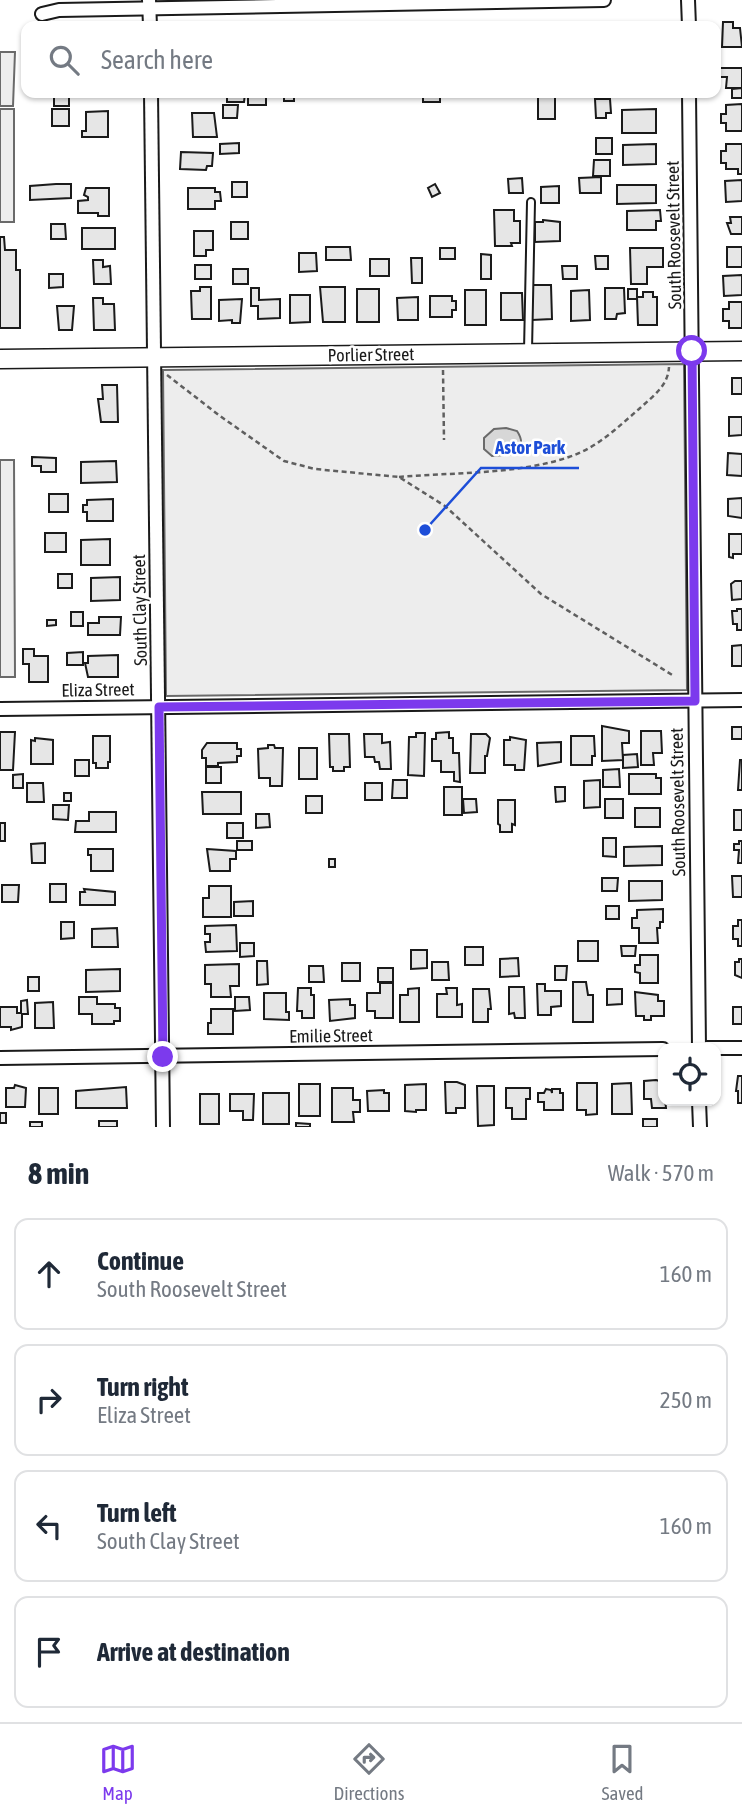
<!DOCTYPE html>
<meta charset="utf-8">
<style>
body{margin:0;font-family:"Asap Condensed",sans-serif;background:#f2f2f3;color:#1f2937}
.controls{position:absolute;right:21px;bottom:21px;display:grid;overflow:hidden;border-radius:14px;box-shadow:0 2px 5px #0004}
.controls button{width:63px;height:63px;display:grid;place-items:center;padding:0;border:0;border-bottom:2px solid #e0e1e3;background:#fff;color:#1f2937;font:35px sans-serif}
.stop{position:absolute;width:21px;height:21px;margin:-16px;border:5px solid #7c3aed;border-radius:50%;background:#fff}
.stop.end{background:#7c3aed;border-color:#fff;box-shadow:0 2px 7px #0008}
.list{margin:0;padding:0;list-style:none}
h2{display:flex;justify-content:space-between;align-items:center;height:91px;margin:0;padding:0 28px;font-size:30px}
h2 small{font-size:23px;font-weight:400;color:#747a83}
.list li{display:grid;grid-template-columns:46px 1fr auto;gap:21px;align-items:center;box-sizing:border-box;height:112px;margin:0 14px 14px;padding:0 14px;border:2px solid #e0e1e3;border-radius:14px}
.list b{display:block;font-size:26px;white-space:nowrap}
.list p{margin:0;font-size:23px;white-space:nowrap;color:#747a83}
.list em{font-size:23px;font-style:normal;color:#747a83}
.icon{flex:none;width:38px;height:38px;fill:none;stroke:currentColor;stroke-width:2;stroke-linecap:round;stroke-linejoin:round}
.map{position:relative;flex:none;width:742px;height:1127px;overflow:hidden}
.search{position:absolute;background:#fff;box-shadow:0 2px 5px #0004;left:21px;right:21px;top:21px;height:77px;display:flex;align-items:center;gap:18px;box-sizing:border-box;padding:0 24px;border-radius:14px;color:#747a83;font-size:26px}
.sheet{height:595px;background:#fff}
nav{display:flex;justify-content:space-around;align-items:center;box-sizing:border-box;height:98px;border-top:2px solid #e0e1e3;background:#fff;font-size:19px;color:#747a83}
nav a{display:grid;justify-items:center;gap:4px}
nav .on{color:#7c3aed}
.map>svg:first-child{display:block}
</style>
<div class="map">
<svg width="742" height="1127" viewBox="0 0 742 1127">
<rect width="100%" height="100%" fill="#fff"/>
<g fill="#ededed" stroke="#6a6a6a" stroke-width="2">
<polygon points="0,52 15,52 13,106 0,106"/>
<rect x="0" y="109" width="14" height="113"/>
<polygon points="684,364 687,690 166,696 163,370"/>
<polygon points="0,460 14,460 15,677 0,677"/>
</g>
<path fill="#d7d7d7" stroke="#6a6a6a" stroke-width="2" d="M506,428L517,431C523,440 523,447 515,454L492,456L484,449V438L494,429Z"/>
<g fill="#e6e6e6" stroke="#1a1a1a" stroke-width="2">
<polygon points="723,22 733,22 733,28 740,28 742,47 722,47"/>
<polygon points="720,68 742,68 742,88 726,88 727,77 720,77"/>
<polygon points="742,88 742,98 732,98 732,89"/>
<rect x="54" y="93" width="15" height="13"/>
<rect x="78" y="93" width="30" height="2"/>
<polygon points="184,93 207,93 207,95 184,96"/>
<polygon points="227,93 245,93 244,102 227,102"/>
<rect x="248" y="93" width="18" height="12"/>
<rect x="284" y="93" width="10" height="8"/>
<rect x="423" y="93" width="17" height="9"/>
<rect x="538" y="97" width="17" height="22"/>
<polygon points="595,99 610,99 611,113 606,113 606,118 596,118"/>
<polygon points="742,104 742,131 726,131 726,123 721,123 721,114 726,114 726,105"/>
<polygon points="223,105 238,105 237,118 223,118"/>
<rect x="52" y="109" width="17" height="17"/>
<polygon points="656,109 656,133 622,133 622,110"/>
<polygon points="108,111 108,137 82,137 82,131 86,131 86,112"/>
<polygon points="192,113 214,113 217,137 193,137"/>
<rect x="596" y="138" width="16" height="16"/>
<polygon points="239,143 239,153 220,154 220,144"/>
<polygon points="656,144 656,164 623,165 623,145"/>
<polygon points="726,144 742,144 742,174 738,174 738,169 726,169 726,163 721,163 721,151 726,151"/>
<polygon points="181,152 213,153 212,166 207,166 206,170 180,169"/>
<polygon points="594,160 610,160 610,176 593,176"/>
<polygon points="601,177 601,193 580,193 579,178"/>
<polygon points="522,178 523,193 509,193 508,179"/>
<polygon points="742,180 742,201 726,202 725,181"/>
<rect x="232" y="182" width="15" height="15"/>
<polygon points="56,184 71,184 71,198 30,200 30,186"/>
<polygon points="435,184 440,193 432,197 428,188"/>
<polygon points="617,185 656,185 656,203 617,204"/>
<polygon points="559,186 559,203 541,203 541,187"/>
<polygon points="86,188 109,188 109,216 98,216 98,213 78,213 78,201 88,200 88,197 84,195"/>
<polygon points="188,188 215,188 215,192 220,192 221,201 215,201 215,209 188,209"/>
<polygon points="494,210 514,210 514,221 520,221 520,243 511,243 512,246 495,246"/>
<polygon points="660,210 661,221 656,221 656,230 627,230 627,211"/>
<polygon points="730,217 742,217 742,234 731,234 727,223 731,223"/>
<polygon points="543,220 560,222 560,241 535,242 535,222 543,222"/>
<rect x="231" y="222" width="17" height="17"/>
<polygon points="51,224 65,224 66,239 51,239"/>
<rect x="82" y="228" width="33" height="21"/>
<polygon points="194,231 213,231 213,250 206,250 206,256 194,256"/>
<polygon points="0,237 4,237 5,250 16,250 16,270 20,270 20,328 0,328"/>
<polygon points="326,247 350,247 351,260 326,260"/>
<rect x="727" y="247" width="15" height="20"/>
<rect x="440" y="248" width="15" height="11"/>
<polygon points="630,248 663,248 663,267 647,267 647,284 631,284"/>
<polygon points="299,253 316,253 317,271 299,272"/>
<polygon points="481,254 491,255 491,279 481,279"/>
<polygon points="595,256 608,256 608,269 596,269"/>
<polygon points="411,258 422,258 422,283 412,283"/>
<rect x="370" y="259" width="19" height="17"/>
<polygon points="93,260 103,260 103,267 110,266 111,284 94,284"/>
<rect x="195" y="265" width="16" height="14"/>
<polygon points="562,266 577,266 577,279 563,279"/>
<rect x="233" y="269" width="15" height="15"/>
<polygon points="49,274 63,274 63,287 49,288"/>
<polygon points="742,275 742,295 724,296 723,276"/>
<polygon points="531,285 551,285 552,319 532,320"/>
<polygon points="200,287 211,287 211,319 192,319 191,291 200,291"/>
<polygon points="320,287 345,287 345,322 323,322"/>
<polygon points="251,288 259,288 259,300 280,299 280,318 258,319 258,306 251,306"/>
<polygon points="605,288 624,288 625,313 617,314 616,319 605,319"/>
<rect x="357" y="289" width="22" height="33"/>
<rect x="628" y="289" width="9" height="10"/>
<rect x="465" y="290" width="21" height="35"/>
<polygon points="589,290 590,320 571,321 571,291"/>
<polygon points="643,292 653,292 653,297 657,297 657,325 638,325 637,297 643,297"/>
<polygon points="501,293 522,293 523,320 501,320"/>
<polygon points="290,295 310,295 310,322 290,323"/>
<polygon points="430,296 452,296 452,301 456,301 456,310 452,310 452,317 430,317"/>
<polygon points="418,297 418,320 398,320 397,298"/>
<polygon points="93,298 103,298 103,304 114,304 115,330 94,330"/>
<polygon points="242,299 240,323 232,323 232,320 219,321 219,300"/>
<polygon points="729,302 742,302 742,328 729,328 729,321 723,321 723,309 729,309"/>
<polygon points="57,306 74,306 72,330 59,330"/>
<rect x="732" y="378" width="10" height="16"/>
<polygon points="102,385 117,385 118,422 101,422 98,399 103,399"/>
<polygon points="729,417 742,417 742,435 729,436"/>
<polygon points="728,453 742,454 742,476 727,475"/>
<polygon points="32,457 56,458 56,472 41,472 41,466 32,466"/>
<polygon points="116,461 117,482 81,483 81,462"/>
<rect x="49" y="494" width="19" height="18"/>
<polygon points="742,498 742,518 728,516 728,499"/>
<polygon points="113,499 113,521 87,521 87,512 83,512 83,505 87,505 87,500"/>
<rect x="45" y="533" width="21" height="19"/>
<polygon points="729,534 742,534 742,554 733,554 733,558 729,557"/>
<polygon points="110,539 110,565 81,565 81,540"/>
<rect x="58" y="574" width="14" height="14"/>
<polygon points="120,577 120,600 91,601 91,578"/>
<polygon points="735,581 742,581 742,599 732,600 731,584"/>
<polygon points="737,609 742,609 742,630 737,630 737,624 733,624 732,611 737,611"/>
<rect x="71" y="612" width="12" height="14"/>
<polygon points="99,617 121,617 120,635 88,635 88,623 99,623"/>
<polygon points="47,620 56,620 56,625 47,626"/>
<polygon points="742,645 742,666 732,666 732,646"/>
<polygon points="23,649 34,649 34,656 48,656 48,682 29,682 29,664 23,664"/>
<polygon points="83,652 83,665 67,665 67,653"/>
<polygon points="118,655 118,677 88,677 85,663 88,663 88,656"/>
<polygon points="602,726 629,731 629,743 622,743 623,760 602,761"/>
<rect x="732" y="727" width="10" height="12"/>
<polygon points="641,731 661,731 662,753 653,753 654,765 641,765"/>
<polygon points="0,732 15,732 13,770 0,770"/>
<polygon points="449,732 449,738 453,738 453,753 459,753 460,782 454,781 454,772 441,772 441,761 432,761 432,739 436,739 436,733"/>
<polygon points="416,733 425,733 424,776 408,775 409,737 416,737"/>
<polygon points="329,734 349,734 350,767 344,767 344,771 333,771 333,767 330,767"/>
<polygon points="364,734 382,734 382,743 390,742 391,769 380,769 379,762 375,762 374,757 365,757"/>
<polygon points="471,734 486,734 490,738 487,756 485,756 485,773 470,773"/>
<polygon points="93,736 110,736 110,762 108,762 108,768 96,768 96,763 93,763"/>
<polygon points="571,736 594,736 595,756 592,756 592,765 571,765"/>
<polygon points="510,737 526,740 524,770 515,770 515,765 504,765 504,740 510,740"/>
<polygon points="35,738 53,740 53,764 31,764 31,740 35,741"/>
<polygon points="561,742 561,762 538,766 537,743"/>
<polygon points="207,743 237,743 237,749 241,749 241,756 237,756 237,762 218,763 218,766 206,766 206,758 202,758 202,750"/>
<polygon points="268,745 274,745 275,748 283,748 282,786 270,786 270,778 259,778 258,749 268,748"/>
<rect x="299" y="748" width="18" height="31"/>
<polygon points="637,754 638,767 623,768 623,755"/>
<rect x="75" y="760" width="14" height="16"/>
<polygon points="740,760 742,760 742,790 738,790"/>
<rect x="206" y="767" width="15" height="16"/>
<polygon points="619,769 620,787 603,787 603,770"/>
<polygon points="23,774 23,788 13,788 13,775"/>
<polygon points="629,774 656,774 656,778 661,778 661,794 629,794"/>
<polygon points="393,780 407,780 407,798 392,798"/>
<polygon points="600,780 600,807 584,808 584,781"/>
<polygon points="27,783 43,783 44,802 27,802"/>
<rect x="365" y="783" width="17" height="17"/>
<rect x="444" y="787" width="18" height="28"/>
<polygon points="555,787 565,787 565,801 556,802"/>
<polygon points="202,792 241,792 241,814 203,814"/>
<rect x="64" y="793" width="7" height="8"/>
<rect x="306" y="796" width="16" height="17"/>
<polygon points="463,799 476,799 477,812 464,813"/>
<rect x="605" y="799" width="18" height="19"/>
<polygon points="498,800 515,800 515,825 512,824 512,832 500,832 500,825 498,824"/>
<polygon points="53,805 69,805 68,820 53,819"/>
<rect x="635" y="808" width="25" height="19"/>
<rect x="734" y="810" width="8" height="20"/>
<polygon points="89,812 116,812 116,832 75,832 76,821 89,821"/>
<polygon points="256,814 269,814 270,827 256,828"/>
<rect x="0" y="823" width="5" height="18"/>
<rect x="227" y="823" width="16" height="15"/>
<polygon points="603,838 616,838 616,857 603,856"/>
<rect x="237" y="841" width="15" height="9"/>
<polygon points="739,841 742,841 742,863 738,863 739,850 734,850 734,844 739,844"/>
<polygon points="45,843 45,863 32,863 31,844"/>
<polygon points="662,846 662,865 624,866 624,847"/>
<polygon points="88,849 113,849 113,871 91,871 91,855 88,855"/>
<polygon points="207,849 236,851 236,859 230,859 230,871 210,871"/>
<rect x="329" y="859" width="6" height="8"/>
<polygon points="732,876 742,876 742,897 733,897"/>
<polygon points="602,878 618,878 617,891 602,891"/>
<polygon points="629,881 662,881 662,900 629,901"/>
<rect x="50" y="884" width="16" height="18"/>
<polygon points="2,885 19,885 18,902 2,902"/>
<polygon points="209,886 231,886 231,917 203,917 203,898 209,898"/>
<polygon points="84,889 115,892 115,905 80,905 80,892 85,892"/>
<polygon points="253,901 253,916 234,916 234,902"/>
<rect x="606" y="906" width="13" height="13"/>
<polygon points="663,909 663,922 660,922 660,928 657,928 658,943 639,943 639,928 632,928 632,918 637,918 637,910"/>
<polygon points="738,920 742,920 742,946 738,946 738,939 733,939 733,926 738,926"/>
<polygon points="61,922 74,922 74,938 61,939"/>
<polygon points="236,925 237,951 206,952 205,942 210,942 210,934 205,934 205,926"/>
<polygon points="117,928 118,947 92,947 92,929"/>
<rect x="578" y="941" width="20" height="20"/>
<polygon points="240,943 254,943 254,956 240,957"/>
<polygon points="621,946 636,946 635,956 622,956"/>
<rect x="465" y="947" width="18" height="18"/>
<polygon points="411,950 427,950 427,968 411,969"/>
<polygon points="640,955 658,955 658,983 640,983 640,973 635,972 635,965 640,965"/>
<polygon points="518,958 519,976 500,977 500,959"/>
<polygon points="739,959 742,959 742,978 735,975 735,962 739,962"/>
<polygon points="257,961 267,961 268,984 257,985"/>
<polygon points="432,962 448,962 449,980 432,980"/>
<rect x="342" y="963" width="18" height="18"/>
<polygon points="239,964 239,986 230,986 231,997 211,997 211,984 205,984 205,965"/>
<polygon points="309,966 323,966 324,982 309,982"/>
<polygon points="555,966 567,966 566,980 555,980"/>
<rect x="378" y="968" width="15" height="14"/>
<polygon points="120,969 120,991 86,992 86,970"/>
<rect x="28" y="977" width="11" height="14"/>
<polygon points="573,982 586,982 588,995 593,995 593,1022 573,1022"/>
<polygon points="380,983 393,983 393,1018 375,1018 375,1011 367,1011 367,993 380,993"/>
<polygon points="537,984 545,984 545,991 561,991 561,1006 551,1007 551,1015 538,1015"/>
<polygon points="509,987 524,987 525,1018 515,1018 514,1013 509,1014"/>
<polygon points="298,988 311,988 311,995 314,995 314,1018 302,1018 302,1011 297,1011"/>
<polygon points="419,988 419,1022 400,1022 400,995 408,995 408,989"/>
<polygon points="446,988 457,988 457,1005 462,1004 462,1017 437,1017 437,994 447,994"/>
<polygon points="473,989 489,989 491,1009 488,1009 488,1022 473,1022"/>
<polygon points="607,989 622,989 622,1004 607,1005"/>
<polygon points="635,992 658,995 658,1001 664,1001 664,1016 651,1016 651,1020 644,1020 644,1016 636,1016"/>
<polygon points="264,993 286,993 286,1012 289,1012 289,1020 264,1019"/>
<polygon points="79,997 97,997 97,1004 115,1004 115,1008 120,1008 120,1021 114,1021 114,1024 92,1024 92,1014 79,1014"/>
<polygon points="235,997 249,997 250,1010 235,1011"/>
<polygon points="350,999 350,1005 355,1005 355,1018 330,1021 329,1000"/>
<polygon points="27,1000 28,1014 22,1014 22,1027 11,1030 11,1027 0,1027 0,1007 17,1007 17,1013 21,1013 21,1001"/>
<polygon points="53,1002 54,1028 35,1028 35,1003"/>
<rect x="733" y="1007" width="9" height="17"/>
<polygon points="211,1009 233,1009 233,1034 208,1034 208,1023 211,1023"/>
<polygon points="738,1076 742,1076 742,1103 738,1103 738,1091 736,1091"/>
<polygon points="656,1080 663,1082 666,1108 652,1108 651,1099 644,1099 644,1081"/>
<polygon points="445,1082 457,1082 465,1085 465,1108 456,1108 456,1113 446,1113"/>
<polygon points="577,1083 597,1083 597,1114 586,1115 586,1110 577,1110"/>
<polygon points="631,1083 632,1114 612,1114 612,1084"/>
<rect x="299" y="1084" width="21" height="32"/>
<polygon points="426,1084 426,1110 416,1110 416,1112 405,1111 405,1085"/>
<polygon points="15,1085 26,1088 25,1107 6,1107 6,1088 14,1088"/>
<polygon points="477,1086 494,1086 494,1125 478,1126"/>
<polygon points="126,1087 127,1108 76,1108 76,1091"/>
<rect x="39" y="1088" width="19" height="26"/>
<polygon points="332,1088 353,1088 353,1100 360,1100 360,1112 353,1112 354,1122 332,1122"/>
<polygon points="506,1088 530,1088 530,1099 526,1099 526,1119 512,1119 512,1108 506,1108"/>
<polygon points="546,1089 551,1090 552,1093 552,1089 560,1089 560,1093 563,1093 563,1110 544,1110 544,1102 538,1102 538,1093 544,1093"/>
<polygon points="384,1090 384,1093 389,1093 389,1111 368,1111 367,1091"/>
<rect x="263" y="1093" width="26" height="31"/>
<rect x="200" y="1094" width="19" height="30"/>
<polygon points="230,1094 254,1094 253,1120 243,1120 243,1111 230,1111"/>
<rect x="0" y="1113" width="6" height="10"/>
<rect x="643" y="1119" width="14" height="8"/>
<rect x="99" y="1121" width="18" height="6"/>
<rect x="30" y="1122" width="12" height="5"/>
<polygon points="296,1123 310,1124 310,1127 296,1127"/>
</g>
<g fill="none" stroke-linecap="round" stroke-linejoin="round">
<g stroke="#1a1a1a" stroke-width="10">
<polyline id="lane" points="528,351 531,202"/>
</g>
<g stroke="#1a1a1a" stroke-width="16">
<g id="street">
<polyline points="149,0 150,26"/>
<polyline points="688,0 689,26"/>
<polyline points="42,14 59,10 604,0"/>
<polyline points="151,93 163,1127"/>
<polyline points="689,93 699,1048"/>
<polyline points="0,709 742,700"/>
<polyline points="706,1048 742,1048"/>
<polyline points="0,1058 663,1049"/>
<polyline points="699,1101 700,1127"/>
</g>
</g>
<g stroke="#1a1a1a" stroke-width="21">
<polyline id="secondary" points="0,359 742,351"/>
</g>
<g stroke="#5f5f5f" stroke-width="2.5" stroke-dasharray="5 3.5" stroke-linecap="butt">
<polyline points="443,370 444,440"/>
<polyline points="167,375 220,416 284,461 315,469 399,477 445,506 541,594 674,676"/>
<path d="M399,477C455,472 515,475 569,457C597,448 618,427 639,409C653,396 668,386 669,367"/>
</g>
<use href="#lane" stroke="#fff" stroke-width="6"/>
<use href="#street" stroke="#fff" stroke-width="12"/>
<use href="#secondary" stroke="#fff" stroke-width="18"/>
</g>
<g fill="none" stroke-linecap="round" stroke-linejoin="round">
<polyline stroke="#7c3aed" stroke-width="9" points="163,1057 159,707 695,701 692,351"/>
</g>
<g text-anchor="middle" stroke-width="5" stroke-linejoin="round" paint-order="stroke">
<g font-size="18" fill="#1a1a1a" stroke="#fff">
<text transform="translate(674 235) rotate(-91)" y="6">South Roosevelt Street</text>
<text transform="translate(371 355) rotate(-1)" y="6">Porlier Street</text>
<text transform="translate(140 610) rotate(-91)" y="6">South Clay Street</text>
<text transform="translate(98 690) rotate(-1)" y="6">Eliza Street</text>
<text transform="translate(678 802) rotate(-91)" y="6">South Roosevelt Street</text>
<text transform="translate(331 1036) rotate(-1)" y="6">Emilie Street</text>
</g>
</g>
<path fill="none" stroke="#1d4ed8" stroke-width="2.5" d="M425 530L481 468H579"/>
<circle fill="#1d4ed8" stroke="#fff" stroke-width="2.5" cx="425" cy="530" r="7"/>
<g font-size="19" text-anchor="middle" font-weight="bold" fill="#1d4ed8" stroke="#fff" stroke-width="5" stroke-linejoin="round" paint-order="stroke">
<text x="530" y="454">Astor Park</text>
</g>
</svg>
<div class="controls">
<button><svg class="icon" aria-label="locate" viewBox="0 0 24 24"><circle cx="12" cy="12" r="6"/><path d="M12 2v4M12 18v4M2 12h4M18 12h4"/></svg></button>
</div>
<div class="stop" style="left:692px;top:351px"></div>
<div class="stop end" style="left:163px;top:1057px"></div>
<div class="search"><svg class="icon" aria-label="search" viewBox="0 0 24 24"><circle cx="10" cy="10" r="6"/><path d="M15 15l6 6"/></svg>Search here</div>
</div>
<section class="sheet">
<h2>8 min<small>Walk · 570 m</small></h2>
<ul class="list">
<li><svg class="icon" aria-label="ahead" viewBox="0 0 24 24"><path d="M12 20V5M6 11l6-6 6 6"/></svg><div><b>Continue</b><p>South Roosevelt Street</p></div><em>160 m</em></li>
<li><svg class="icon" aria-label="right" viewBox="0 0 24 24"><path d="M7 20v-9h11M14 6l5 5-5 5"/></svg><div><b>Turn right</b><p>Eliza Street</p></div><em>250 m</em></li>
<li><svg class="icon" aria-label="left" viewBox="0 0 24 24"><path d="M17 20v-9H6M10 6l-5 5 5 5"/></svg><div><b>Turn left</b><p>South Clay Street</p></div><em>160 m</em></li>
<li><svg class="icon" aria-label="arrive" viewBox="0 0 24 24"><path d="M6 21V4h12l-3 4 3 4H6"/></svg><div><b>Arrive at destination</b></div></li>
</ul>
</section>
<nav>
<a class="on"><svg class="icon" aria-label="map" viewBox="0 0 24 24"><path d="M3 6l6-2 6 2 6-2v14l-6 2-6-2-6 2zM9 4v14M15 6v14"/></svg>Map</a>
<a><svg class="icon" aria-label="directions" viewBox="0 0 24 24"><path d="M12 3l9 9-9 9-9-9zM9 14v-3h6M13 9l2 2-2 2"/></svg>Directions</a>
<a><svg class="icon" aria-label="saved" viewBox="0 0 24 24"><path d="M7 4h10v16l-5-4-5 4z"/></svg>Saved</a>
</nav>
